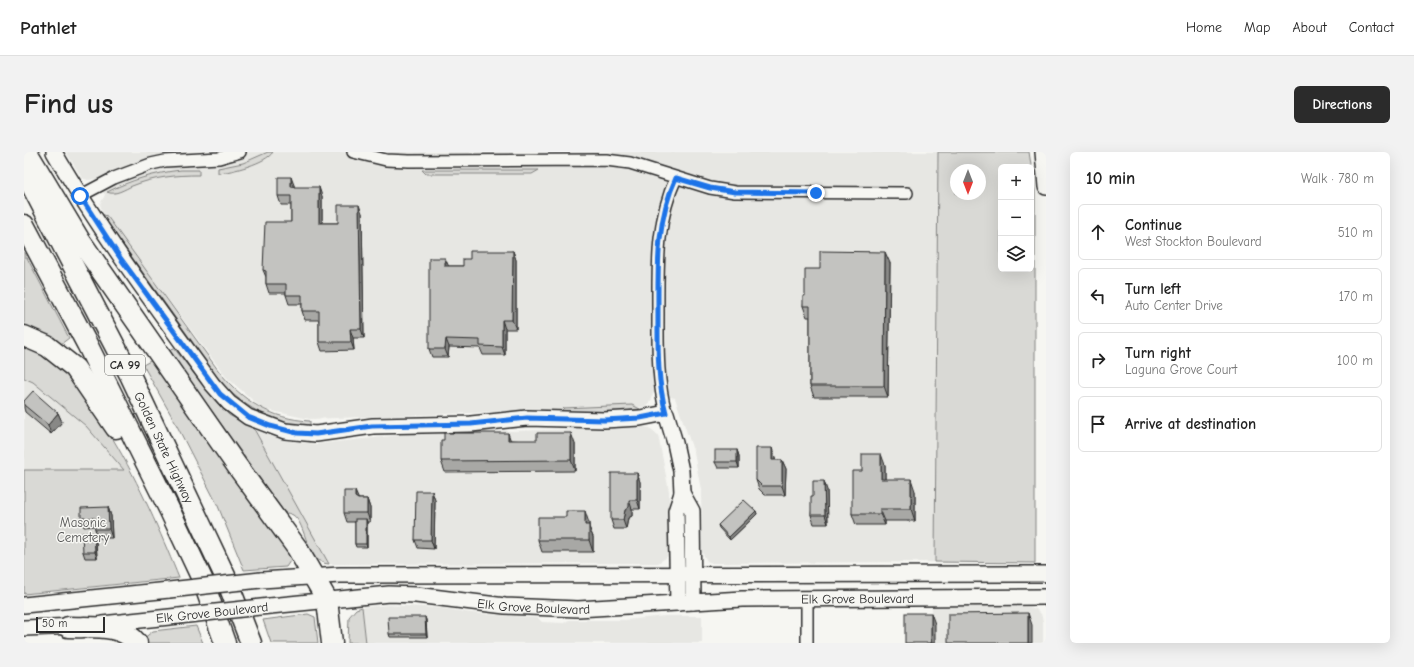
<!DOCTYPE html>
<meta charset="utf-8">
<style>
body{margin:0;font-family:"Comic Neue",sans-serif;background:#f2f2f2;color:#222}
.controls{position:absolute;right:12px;top:12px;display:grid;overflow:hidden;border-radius:6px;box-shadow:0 4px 16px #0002}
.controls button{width:36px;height:36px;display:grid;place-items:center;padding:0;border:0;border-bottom:1px solid #e0e0e0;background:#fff;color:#222;font:20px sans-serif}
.compass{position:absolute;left:926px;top:12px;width:36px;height:36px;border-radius:50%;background:#fff;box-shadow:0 4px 16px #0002;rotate:180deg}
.scale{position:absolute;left:12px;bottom:10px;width:69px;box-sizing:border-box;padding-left:4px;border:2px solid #2b2b2b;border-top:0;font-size:11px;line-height:14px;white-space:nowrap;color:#2b2b2b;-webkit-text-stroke:3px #f6f6f2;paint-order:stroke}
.stop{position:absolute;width:12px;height:12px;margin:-9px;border:3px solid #1a73e8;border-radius:50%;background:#fff}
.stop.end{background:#1a73e8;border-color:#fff;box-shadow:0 1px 4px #0008}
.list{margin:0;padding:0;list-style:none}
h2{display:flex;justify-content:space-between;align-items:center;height:52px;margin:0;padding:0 16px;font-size:17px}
h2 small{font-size:13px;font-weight:400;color:#767676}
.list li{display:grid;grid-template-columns:26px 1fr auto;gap:12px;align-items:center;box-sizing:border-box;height:56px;margin:0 8px 8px;padding:0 8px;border:1px solid #e0e0e0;border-radius:6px}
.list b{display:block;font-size:15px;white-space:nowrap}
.list p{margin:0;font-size:13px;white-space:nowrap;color:#767676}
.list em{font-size:13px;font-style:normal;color:#767676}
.icon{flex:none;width:22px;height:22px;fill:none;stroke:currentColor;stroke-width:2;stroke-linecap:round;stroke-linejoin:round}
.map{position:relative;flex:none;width:1022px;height:491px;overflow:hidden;border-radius:6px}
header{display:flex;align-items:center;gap:24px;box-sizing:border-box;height:56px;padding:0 20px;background:#fff;border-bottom:1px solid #e0e0e0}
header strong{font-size:19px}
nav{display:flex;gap:22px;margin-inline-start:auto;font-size:14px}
.intro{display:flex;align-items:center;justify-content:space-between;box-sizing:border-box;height:96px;padding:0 24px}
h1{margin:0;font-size:28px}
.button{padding:10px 18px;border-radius:6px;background:#2b2b2b;color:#fff;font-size:14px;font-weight:700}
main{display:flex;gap:24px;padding:0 24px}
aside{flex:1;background:#fff;border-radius:6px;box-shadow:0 4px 16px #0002}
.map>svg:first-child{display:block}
</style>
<header>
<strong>Pathlet</strong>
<nav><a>Home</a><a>Map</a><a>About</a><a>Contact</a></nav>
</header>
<div class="intro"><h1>Find us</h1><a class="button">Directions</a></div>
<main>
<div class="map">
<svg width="1022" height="491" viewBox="0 0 1022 491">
<rect width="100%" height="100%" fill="#f6f6f2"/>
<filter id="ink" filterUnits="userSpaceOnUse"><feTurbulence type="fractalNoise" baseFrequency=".025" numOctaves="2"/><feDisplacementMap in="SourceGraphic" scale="8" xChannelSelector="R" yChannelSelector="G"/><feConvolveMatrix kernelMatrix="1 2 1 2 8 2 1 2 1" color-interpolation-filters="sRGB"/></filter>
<g filter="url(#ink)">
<g fill="#e7e7e3">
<polygon points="42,0 914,0 911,410 688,411 683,409 678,400 677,338 670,301 651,246 629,241 628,247 624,252 619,255 285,267 239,257 202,225 78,59 76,52 81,43 71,27 64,28 58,26"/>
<polygon points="0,226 9,230 62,274 100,318 0,318"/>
<polygon points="621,275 626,276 634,283 645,339 645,400 643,405 634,411 305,412 230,277 259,288 292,292 385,282"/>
<polygon points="364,453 417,456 448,461 514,466 518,470 540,471 545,468 601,468 641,464 678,464 678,491 342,491 338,455"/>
<polygon points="908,455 1005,455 1012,457 1017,462 1019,469 1019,491 908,491"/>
</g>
<g fill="#d9d9d5" stroke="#828280" fill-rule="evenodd">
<path d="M244,0H249C242,11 208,20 194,21V16L219,11Z"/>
<path d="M914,0H1005L1011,39V411L911,410ZM977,15H1007V117H977ZM932,18H956V42H932Z"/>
<path d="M157,18H175V23C152,23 130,25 108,34C101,37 91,44 83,40C107,28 130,21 157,18Z"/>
<polygon points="398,18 515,18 508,22 402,22"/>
<path d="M77,62L83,64L194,218C218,249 247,267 286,269V274C252,273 224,257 200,234Z"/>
<polygon points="0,100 45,186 37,192 25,184 0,174"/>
<path d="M0,194C70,220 128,360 155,426L0,442V318H100L62,274L9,230L0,226Z"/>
<path d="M150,196L193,251L205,263L230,277L305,412C281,411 283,372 269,363C267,362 263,361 260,360L145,199Z"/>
<polygon points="128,208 268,406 262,415 220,418 194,354 151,270 119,213"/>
<polygon points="608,253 616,257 593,260 536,260 540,256"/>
<polygon points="338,455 342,491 324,491 325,465 332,457"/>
<polygon points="284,462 291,465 294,491 247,491 239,468"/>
<polygon points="172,474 179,491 125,491 119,487 129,479"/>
</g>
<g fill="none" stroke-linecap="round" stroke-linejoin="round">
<g stroke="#2b2b2b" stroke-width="14">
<g id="street">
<polyline points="329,0 362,8 385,9 582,8 606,11 686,36 711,40 883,41"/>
<polyline points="56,44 90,26 127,12 141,9 195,6 216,0"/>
<path d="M642,261C633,228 634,195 634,161C634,114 632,69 652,26"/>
<polyline points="783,491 783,446"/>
</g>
</g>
<g stroke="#2b2b2b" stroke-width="18">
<g id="secondary">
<path d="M30,0C77,81 133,156 188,232L205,251L224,265L261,279L292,282L349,274L447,272L503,266L580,268L616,266L642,261L651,291L657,319L658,341L652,359L654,451"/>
<polyline points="1019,0 1022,35"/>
<polyline points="658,341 668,359 669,450"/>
<polyline points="237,428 316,423 1022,422"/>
<polyline points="0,453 145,438"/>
<path id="s1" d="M246,454L365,442L392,443L481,454L554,457L718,447L1022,445"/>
<polyline points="78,472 155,464"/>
<polyline points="0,476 54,474"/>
</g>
</g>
<g stroke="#2b2b2b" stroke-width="23">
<g id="highway">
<polyline points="3,0 55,87 213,314 273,396 303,448 308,491"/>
<path id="s2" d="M0,19L107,225L202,426L227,491"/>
<polyline points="0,73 63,192 145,357 179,429 201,491"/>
<polyline points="0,184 23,194 51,216 92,276"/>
<path d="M44,475C66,476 97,471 113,491"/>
</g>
</g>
<use href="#street" stroke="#f6f6f2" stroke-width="11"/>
<use href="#secondary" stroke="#f6f6f2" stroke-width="15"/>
<use href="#highway" stroke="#f6f6f2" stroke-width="20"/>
<g stroke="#2b2b2b" stroke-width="18" stroke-linecap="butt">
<g id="secondary-bridge">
<polyline points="145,438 237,428"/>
<polyline points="155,464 246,454"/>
</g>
</g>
<use href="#secondary-bridge" stroke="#f6f6f2" stroke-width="15"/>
</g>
<g fill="#a8a8a5" stroke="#2b2b2b">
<polygon points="270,33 270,35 298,44 298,71 314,71 338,61 340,186 329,186 330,198 298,199 295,190 295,168 281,168 278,159 278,152 265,152 262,143 262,141 245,141 242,132 242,125 239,118 267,70 267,53 257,53 254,44"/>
<polygon points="489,99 492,108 492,177 481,177 481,203 459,203 456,196 425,195 424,205 408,205 405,197 424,114 439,114 446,107"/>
<polygon points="866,111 864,245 790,245 786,234 786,165 783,165 779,154 781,144 796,117"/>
<polygon points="0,249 34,261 38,270 27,282 1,260 0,256"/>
<polygon points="486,288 551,292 551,319 421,320 417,309"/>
<polygon points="713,298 715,304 715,316 694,316 691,310"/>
<polygon points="751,305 751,308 758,308 762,317 761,343 741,343 735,337 732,328"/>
<polygon points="861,313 861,327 891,339 891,369 861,369 861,373 832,373 828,362 838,319"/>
<polygon points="613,321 616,330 616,357 608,357 608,364 604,366 602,377 590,377 587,368"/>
<polygon points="803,338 804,372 790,372 787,363 789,344"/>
<polygon points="334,347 343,347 346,356 346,370 343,370 343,395 332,395 331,392 331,370 323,370 320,361"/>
<polygon points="411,348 410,397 394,396 391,388"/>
<polygon points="84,355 87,364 88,386 74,386 71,377 71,374 60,375 57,366"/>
<polygon points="732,359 733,362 706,388 695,376 694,373"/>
<polygon points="565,371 565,375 569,385 569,400 518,400 514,388"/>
<polygon points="70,381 72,387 73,406 61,406 59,400"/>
<polygon points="401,465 402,468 403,485 366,485 365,482"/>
</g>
<g fill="#888886" stroke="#2b2b2b">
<polygon points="267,25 270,33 270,44 267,35"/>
<polygon points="295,35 298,44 298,79 295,71"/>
<polygon points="335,53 338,61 340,186 337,177"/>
<polygon points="489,99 492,108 492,177 488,168"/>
<polygon points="861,100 866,111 864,245 860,234"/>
<polygon points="421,106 425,115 421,114"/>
<polygon points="478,168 481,177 481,203 478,195"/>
<polygon points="326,177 329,186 330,198 327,190"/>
<polygon points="422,187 425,195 424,205 421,197"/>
<polygon points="34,261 38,270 27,282 24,273"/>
<polygon points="484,281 488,292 484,288"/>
<polygon points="547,281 551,292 551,319 547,308"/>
<polygon points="748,296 751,305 751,317 748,308"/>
<polygon points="713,298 715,304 715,316 713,310"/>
<polygon points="857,302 861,313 861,339 857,327"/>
<polygon points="758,308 762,317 761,343 758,334"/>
<polygon points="613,321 616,330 616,357 613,348"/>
<polygon points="887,327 891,339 891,369 887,357"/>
<polygon points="800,329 803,338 804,372 801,363"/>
<polygon points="331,339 335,348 331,345"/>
<polygon points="408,339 411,348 410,397 407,388"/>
<polygon points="343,347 346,356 346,370 343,361"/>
<polygon points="605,348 608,357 608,364 604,366 602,377 599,368 601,358"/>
<polygon points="84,355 87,364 88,386 85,377"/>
<polygon points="856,357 861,369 861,373 856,362"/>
<polygon points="561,359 565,371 565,375 569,385 569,400 565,388 561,373"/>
<polygon points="732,359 733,362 706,388 705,385"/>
<polygon points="342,367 343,370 343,395 342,392"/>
<polygon points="70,381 72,387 73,406 71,400"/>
<polygon points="907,461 911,472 911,491 907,491"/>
<polygon points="1004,461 1008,473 1008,491 1004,491"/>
<polygon points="401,465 402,468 403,485 402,482"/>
</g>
<g fill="#c3c3c0" stroke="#2b2b2b">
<polygon points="254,25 267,25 267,35 295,35 295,71 314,71 314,53 335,53 337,177 326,177 327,190 295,190 295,159 278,159 278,143 262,143 262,132 242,132 242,119 239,118 241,70 267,70 267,44 254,44"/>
<polygon points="446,99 489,99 488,168 478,168 478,195 456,194 456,188 422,187 421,197 405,197 405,106 421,106 421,114 439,114 439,107 446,107"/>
<polygon points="796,99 861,100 860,234 786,234 786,154 779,154 779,144 781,144 781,117 796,117"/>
<polygon points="9,239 34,261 24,273 0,253 0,249"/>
<polygon points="420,281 484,281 484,288 513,288 513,281 547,281 547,308 417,309 417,288 420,288"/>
<polygon points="732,296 748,296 748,308 758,308 758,334 738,334 732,328"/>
<rect x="691" y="298" width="22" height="12"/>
<polygon points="838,302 857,302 857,327 887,327 887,357 856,357 856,362 828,362 828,319 838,319"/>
<polygon points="587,321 613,321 613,348 605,348 605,355 601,358 599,368 587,368"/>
<polygon points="789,329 800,329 801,363 787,363 787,344 789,344"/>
<polygon points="320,339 331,339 331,345 334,347 343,347 343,361 320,361"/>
<polygon points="392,339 408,339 407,388 391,388"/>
<polygon points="720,348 732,359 705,385 694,373"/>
<polygon points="84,355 85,377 71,377 71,366 57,366 57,356"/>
<polygon points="542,359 561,359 561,373 565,373 565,388 514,388 514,365 542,365"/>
<rect x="331" y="367" width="11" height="25"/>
<polygon points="58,381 70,381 71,400 59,400"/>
<rect x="881" y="461" width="26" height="30"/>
<polygon points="1004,461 1004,491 924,491 924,462"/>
<polygon points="364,465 401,465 402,482 365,482"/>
</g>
</g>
<g fill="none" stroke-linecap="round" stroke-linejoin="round" filter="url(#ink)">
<path stroke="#1a73e8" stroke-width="5" d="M56,44L97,107L196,242L224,265L246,274L273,281L292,282L348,274L447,272L503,266L580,268L616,266L642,261C633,228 634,195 634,161C634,114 632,69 652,26L686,36L711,40L792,41"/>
</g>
<g text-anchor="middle" stroke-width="3" stroke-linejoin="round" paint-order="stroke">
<rect fill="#f6f6f2" stroke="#686867" stroke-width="1" x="81" y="203" width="40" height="20" rx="3"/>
<g font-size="12" font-weight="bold" fill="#2b2b2b">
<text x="101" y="217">CA 99</text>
</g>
<g font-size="13" fill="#2b2b2b" stroke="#f6f6f2">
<text dy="5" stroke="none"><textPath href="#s2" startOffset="310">Golden State Highway</textPath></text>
<text dy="5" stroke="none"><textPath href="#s1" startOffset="589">Elk Grove Boulevard</textPath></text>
<text dy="5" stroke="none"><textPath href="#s1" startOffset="265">Elk Grove Boulevard</textPath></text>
<text transform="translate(188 460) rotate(-6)" y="5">Elk Grove Boulevard</text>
</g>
<g font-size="13" fill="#565656" stroke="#f6f6f2">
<text x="59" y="375">Masonic<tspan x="59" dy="15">Cemetery</tspan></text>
</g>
</g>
</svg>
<div class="controls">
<button>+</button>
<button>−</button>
<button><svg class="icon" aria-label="layers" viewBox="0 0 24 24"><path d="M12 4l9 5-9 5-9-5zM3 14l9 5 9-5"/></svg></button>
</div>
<svg class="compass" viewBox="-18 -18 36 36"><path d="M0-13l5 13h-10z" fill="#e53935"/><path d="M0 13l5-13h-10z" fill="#767676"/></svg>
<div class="scale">50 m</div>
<div class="stop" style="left:56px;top:44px"></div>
<div class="stop end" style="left:792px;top:41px"></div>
</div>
<aside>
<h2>10 min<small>Walk · 780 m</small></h2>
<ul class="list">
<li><svg class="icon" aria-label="ahead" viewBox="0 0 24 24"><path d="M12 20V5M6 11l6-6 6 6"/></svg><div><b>Continue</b><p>West Stockton Boulevard</p></div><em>510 m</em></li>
<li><svg class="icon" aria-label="left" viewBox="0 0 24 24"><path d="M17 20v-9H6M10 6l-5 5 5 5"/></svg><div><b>Turn left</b><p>Auto Center Drive</p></div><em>170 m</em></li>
<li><svg class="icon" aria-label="right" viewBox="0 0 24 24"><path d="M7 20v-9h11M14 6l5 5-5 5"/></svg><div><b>Turn right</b><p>Laguna Grove Court</p></div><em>100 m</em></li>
<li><svg class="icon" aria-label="arrive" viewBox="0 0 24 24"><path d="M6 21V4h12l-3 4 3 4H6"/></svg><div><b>Arrive at destination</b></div></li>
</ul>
</aside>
</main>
